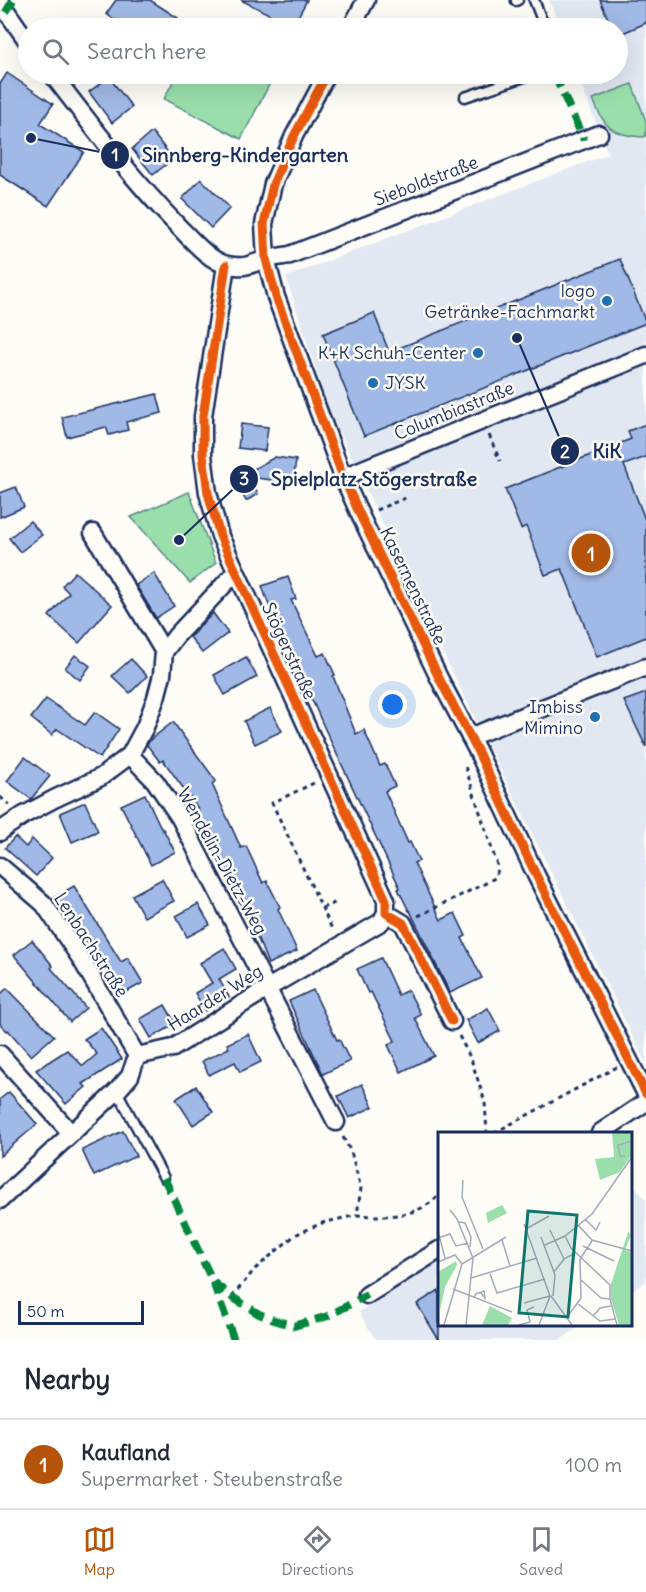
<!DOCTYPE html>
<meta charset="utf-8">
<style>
body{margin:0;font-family:Delius,sans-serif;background:#f2f2f3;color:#1f2937}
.scale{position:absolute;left:18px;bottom:15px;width:126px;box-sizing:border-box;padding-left:6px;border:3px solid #1b2f5e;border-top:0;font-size:16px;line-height:21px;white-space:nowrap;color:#1b2f5e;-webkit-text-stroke:4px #fdfcf7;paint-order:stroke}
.you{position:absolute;left:393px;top:705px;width:21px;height:21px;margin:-15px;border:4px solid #fff;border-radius:50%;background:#1a73e8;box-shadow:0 0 0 9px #1a73e833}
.badge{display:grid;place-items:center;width:39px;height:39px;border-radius:50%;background:#b45309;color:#fff;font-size:20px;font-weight:700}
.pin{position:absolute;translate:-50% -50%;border:3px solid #fff;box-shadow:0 2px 6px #0006}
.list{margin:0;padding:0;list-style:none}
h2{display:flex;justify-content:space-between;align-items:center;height:78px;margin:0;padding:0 24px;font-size:26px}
h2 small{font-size:20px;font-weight:400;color:#747a83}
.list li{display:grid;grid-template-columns:39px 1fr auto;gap:18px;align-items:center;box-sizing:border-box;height:90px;padding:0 24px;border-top:2px solid #e0e1e3}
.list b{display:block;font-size:22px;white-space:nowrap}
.list p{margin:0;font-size:20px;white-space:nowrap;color:#747a83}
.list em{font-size:20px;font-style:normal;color:#747a83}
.icon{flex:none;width:33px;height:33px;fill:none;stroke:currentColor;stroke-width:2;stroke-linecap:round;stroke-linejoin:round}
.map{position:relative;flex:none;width:646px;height:1340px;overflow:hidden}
.search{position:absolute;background:#fff;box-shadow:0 6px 24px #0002;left:18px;right:18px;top:18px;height:66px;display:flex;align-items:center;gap:15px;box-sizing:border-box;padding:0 21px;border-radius:33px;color:#747a83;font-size:22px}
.sheet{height:168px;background:#fff}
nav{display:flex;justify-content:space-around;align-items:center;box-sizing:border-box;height:84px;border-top:2px solid #e0e1e3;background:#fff;font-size:16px;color:#747a83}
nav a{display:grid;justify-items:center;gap:3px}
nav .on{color:#b45309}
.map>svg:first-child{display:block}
</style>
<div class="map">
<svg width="646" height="1340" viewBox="0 0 646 1340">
<rect width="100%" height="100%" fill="#fdfcf7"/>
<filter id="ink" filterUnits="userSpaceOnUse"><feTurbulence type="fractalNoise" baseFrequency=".0167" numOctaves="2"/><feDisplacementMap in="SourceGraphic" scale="12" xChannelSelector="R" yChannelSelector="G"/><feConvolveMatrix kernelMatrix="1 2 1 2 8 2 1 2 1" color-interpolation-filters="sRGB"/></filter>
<g filter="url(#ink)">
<g fill="#e1e8f2">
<polygon points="549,0 646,0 646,1063 453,674 329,410 286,277 608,154 577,74 618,74 618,28 560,28"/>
<polygon points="630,1180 646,1200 646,1281 630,1292"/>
<polygon points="439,1260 439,1324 584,1324 560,1340 376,1340 359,1312"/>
</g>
<g fill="#9adfab" stroke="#5a8784" stroke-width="1.5">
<polygon points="177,74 247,74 269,85 241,139 164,99"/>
<path d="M632,84L646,121V136L643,137C612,135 604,128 593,99Z"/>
<polygon points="189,492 216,563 190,583 131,517"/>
</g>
<g fill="#a1b9e6" stroke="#1b2f5e" stroke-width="1.5">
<polygon points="116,0 150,0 178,18 171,28 128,28 106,14"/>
<polygon points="241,0 307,0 292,28 264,28 271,15"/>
<polygon points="600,0 646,0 646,23 618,35 618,28 612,28"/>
<polygon points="7,73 53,104 40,124 84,152 48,206 0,175 0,84"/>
<polygon points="109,77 132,107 112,123 89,92"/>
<polygon points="152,132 173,159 153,175 132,149"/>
<polygon points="201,179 230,208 211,228 182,199"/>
<polygon points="620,259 646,323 364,436 323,334 374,313 389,352"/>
<polygon points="157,394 162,413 126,422 128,430 109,435 106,427 67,437 62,417"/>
<polygon points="241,424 268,427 265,451 238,448"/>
<polygon points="646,424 646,457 624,465 646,522 646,637 597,657 562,569 545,575 526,526 521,529 505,489 631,439 628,431"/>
<polygon points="275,457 296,460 293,483 249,477 258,494 246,501 234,480"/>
<polygon points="16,487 24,507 0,517 0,493"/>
<polygon points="30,521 42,535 20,552 9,538"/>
<polygon points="75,572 112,605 79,643 49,616 69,593 62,586"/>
<polygon points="154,573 174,606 156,618 136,585"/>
<polygon points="288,577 296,599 291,600 318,656 325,653 335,675 333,676 356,734 364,730 380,766 385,764 395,786 385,791 408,843 410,842 419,861 414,863 441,920 455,913 466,936 462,938 482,978 450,993 410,911 409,911 398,889 400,888 324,727 290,650 289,650 274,619 262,586"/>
<polygon points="213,613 228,633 202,653 190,637"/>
<polygon points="75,655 90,666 80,680 65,668"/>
<polygon points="246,657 257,677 225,695 214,675"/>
<polygon points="131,659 147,676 130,693 112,676"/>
<polygon points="646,693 646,747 624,701"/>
<polygon points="46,699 85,725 95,712 119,729 100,758 57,729 52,735 31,718"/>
<polygon points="270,708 282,731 255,744 244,721"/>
<polygon points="173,722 216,781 212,784 241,848 246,846 263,883 267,881 280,907 278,909 297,951 268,964 258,939 207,837 202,839 190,814 199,810 163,760 160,762 147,745 150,740"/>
<polygon points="25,757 50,776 31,799 7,781"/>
<polygon points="145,794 162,830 163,829 175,852 151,865 121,805"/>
<polygon points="85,802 98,831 72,842 60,813"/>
<polygon points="15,837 26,847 32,839 52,858 36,876 5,848"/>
<polygon points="162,879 174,901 144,917 132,895"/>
<polygon points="74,886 121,962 128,958 143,983 121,995 97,953 94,955 72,916 68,918 55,897"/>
<polygon points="198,904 210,925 187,937 176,916"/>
<polygon points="32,940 53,966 51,968 86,1008 70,1022 14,955"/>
<polygon points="224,948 236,969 219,979 229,997 205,1011 195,993 212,983 200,963"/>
<polygon points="381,958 398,995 408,990 421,1015 415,1018 434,1056 401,1072 388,1045 395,1041 371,992 368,993 357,969"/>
<polygon points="7,988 54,1036 31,1056 8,1030 7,1031 0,1024 0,995"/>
<polygon points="313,990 337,1040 339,1039 350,1061 323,1074 289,1001"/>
<polygon points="165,1005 176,1024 151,1038 140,1019"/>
<polygon points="488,1008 500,1031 478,1043 466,1020"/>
<polygon points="101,1028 122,1059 83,1084 86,1087 66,1104 36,1070 67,1050 83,1066 97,1054 84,1039"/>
<polygon points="248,1034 261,1062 240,1072 235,1062 209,1075 202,1061 229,1048 227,1044"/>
<polygon points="362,1084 373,1107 349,1118 338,1096"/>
<polygon points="196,1086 213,1112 193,1125 176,1099"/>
<polygon points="9,1092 37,1124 0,1156 0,1099"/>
<polygon points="123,1131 136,1156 94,1176 82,1150"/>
<polygon points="439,1290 439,1340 417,1304"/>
</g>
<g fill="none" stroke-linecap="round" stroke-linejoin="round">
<g stroke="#1b2f5e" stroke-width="13">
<g id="service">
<polyline points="534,0 545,28"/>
<polyline points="516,1 518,0"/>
<polyline points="465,97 533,74"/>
<polyline points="117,1091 164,1178"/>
</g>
</g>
<g stroke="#1b2f5e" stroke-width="21">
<g id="minor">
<polyline points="0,2 28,42"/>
<polyline points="351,28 366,0"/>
<path d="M52,74C92,126 132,179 178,226C190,238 210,262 228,265C247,269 251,263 268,259C275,257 283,256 290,255L599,134"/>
<polyline points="327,74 294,136 273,184 264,224 266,259 276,297 343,477 361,517 440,680 477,750 536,875 646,1094"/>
<polyline points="226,265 203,416 203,455 208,493 220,536 386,900 386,913 403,923 452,1021"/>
<polyline points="343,477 646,355"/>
<polyline points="93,533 164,652"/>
<polyline points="470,737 646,667"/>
<polyline points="130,755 155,781 180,818 336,1122"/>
<polyline points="0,832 6,827 24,815 54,799 101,777 130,755 145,727 156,698 162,675 164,652 176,636 235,573"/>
<polyline points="0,866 44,904 81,959 137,1056"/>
<polyline points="0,1054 71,1133"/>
<polyline points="600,1133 646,1102"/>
<polyline points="0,1200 117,1091 130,1076 137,1056 173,1048 268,988 381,922 386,913"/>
<polyline points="367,1295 439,1250"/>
</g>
</g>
<g stroke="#1b2f5e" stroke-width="3" stroke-dasharray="4.5 4.5" stroke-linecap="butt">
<polyline points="489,435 500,461"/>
<polyline points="376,510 408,497"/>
<polyline points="314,783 272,803 333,931"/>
<polyline points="0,797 10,805"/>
<polyline points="322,908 337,902"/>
<polyline points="418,916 488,882 496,877 498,868 465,766"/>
<polyline points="459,1036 471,1059 485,1102 487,1133"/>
<polyline points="494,1133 617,1067"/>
<path d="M343,1137L351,1152L361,1188L357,1215C386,1217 418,1218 439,1195"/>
<polyline points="232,1297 255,1269 295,1235 322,1223 357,1215"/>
</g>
<use href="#service" stroke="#fdfcf7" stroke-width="8"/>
<use href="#minor" stroke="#fdfcf7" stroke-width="16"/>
<g stroke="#00873e" stroke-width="8" stroke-dasharray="15 8" stroke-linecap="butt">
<polyline points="6,12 13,0"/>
<polyline points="554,74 584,140"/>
<polyline points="577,74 578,75"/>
<polyline points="164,1178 213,1282 232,1297 259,1314 274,1320 294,1326 328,1316 367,1295"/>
<polyline points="213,1282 234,1340"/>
</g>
<g stroke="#fdfcf7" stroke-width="13">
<g id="cycleway">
<polyline points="327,74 294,136 273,184 264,224 266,259 276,297 343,477 361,517 440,680 477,750 536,875 646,1094"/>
<polyline points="226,265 203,416 203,455 208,493 220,536 386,900 386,913 403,923 452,1021"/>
</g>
</g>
<use href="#cycleway" stroke="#e8590c" stroke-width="9"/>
</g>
</g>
<g fill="#1f6fb2" stroke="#fdfcf7" stroke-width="2">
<circle cx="607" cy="301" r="6"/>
<circle cx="478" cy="353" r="6"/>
<circle cx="373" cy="383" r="6"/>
<circle cx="595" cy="717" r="6"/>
</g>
<g text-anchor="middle" stroke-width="5" stroke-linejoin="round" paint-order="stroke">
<g font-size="18" fill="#1b2f5e" stroke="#fdfcf7">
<text transform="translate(426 181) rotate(-21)" y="6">Sieboldstraße</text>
<text transform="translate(454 411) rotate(-22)" y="6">Columbiastraße</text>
<text transform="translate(413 586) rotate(64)" y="6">Kasernenstraße</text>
<text transform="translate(289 651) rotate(65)" y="6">Stögerstraße</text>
<text transform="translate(222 861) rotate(61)" y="6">Wendelin-Dietz-Weg</text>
<text transform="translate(91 945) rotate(57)" y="6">Lenbachstraße</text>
<text transform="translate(215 998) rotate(-32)" y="6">Haarder Weg</text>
</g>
<g font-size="18" fill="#1b2f5e" stroke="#fdfcf7" text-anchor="end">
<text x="595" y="297">logo<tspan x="595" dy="21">Getränke-Fachmarkt</tspan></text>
<text x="466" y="359">K+K Schuh-Center</text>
<text x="385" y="389" text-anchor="start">JYSK</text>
<text x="583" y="713">Imbiss<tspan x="583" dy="21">Mimino</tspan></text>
</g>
</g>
<g transform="translate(438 1132)">
<rect width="194" height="194" fill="#fdfcf7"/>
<path d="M174,0H193V24L182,40L162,48L157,27L176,25ZM64,73L69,81L50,91L48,81ZM190,100L193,103L187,118L193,120V193H181L173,167V152ZM18,129L19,133L7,155L2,178L0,140ZM52,174L74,186L70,193H44Z" fill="#9adfab"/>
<path fill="none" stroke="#a3aaba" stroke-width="1.5" d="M187,24H182L180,13L194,9M25,48L24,65L45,117M12,78L19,87L35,126L28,193M147,87L158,98L162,90M21,90L27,91L33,105L32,115M86,92L112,164L101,193M140,93L154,108L194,119M88,97L111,84M112,98L126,127M0,99L7,126M127,104L133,116L172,153V167L179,193M103,105L117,143L115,164M0,106L12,102L18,114L30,111M64,108L72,134M107,113L127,104L154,82L194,25M145,114L176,129M0,130L17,123L24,132M116,140L126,127L137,121M52,142L59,161L107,147M33,146L99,126M143,148L163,166L172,167M15,157L74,180M113,164L134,193M36,165L38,162L39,161H41L46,159L47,166L42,160M86,171L112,164M140,172L162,189L177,187M130,184L143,166L142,127L154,109M155,184L162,176L173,174M6,193L24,132L68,105M81,193L92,190L89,178L96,175"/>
<path fill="#0f766e" fill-opacity="0.15" stroke="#0f766e" stroke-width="3" d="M90,79L139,83L130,185L81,181Z"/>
<rect width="194" height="194" fill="none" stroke="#1b2f5e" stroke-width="3"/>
</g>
<path fill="none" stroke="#1b2f5e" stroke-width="2" d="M31 138L115 155M517 338L565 451M179 540L244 479"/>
<g fill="#1b2f5e" stroke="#fdfcf7" stroke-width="2">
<circle cx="31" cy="138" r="6"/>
<circle cx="517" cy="338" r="6"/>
<circle cx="179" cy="540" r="6"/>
<circle cx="115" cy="155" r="15"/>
<circle cx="565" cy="451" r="15"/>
<circle cx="244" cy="479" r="15"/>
</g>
<g font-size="18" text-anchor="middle" font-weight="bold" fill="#fff">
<text x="115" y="161">1</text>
<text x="565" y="458">2</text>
<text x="244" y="485">3</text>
</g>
<g font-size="20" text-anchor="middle" font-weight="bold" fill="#1b2f5e" stroke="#fdfcf7" stroke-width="5" stroke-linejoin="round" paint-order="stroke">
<text x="245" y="162">Sinnberg-Kindergarten</text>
<text x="607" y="458">KiK</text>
<text x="374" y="486">Spielplatz Stögerstraße</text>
</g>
</svg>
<div class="scale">50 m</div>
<div class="you"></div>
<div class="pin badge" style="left:591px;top:553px">1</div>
<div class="search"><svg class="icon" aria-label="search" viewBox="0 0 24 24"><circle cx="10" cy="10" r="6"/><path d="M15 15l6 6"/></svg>Search here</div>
</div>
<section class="sheet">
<h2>Nearby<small></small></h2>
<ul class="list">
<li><span class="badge">1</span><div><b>Kaufland</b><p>Supermarket · Steubenstraße</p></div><em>100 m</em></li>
</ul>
</section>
<nav>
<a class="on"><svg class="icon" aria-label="map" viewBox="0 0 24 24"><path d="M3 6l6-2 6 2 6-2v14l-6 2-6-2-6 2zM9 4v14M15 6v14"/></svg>Map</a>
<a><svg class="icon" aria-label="directions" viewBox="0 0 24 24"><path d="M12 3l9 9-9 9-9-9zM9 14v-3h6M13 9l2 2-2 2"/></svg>Directions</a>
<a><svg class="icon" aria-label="saved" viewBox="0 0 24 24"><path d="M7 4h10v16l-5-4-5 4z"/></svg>Saved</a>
</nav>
